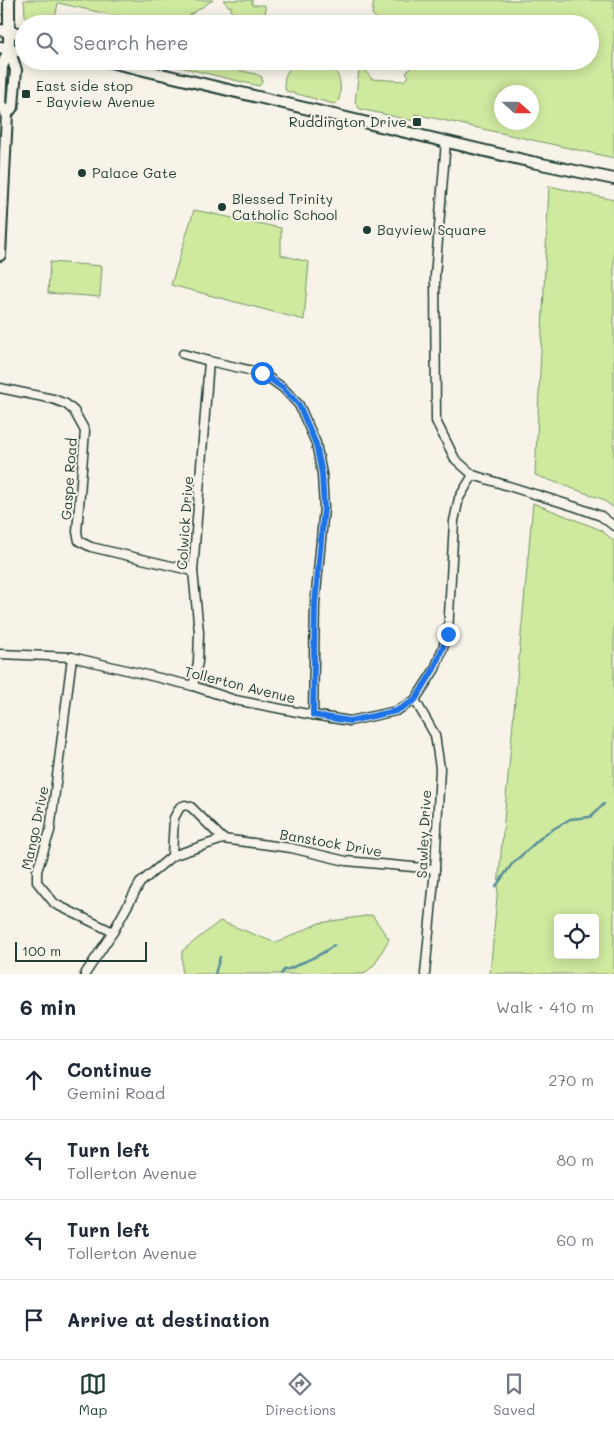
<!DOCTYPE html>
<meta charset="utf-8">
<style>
body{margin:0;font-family:Mali,sans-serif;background:#f2f2f3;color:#1f2937}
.controls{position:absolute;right:15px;bottom:15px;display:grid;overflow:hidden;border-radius:5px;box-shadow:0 2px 12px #0003}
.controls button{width:45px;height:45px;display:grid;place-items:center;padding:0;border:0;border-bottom:1px solid #e0e1e3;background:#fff;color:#1f2937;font:25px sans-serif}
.compass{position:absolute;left:494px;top:85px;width:45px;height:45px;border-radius:50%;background:#fff;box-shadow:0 2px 12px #0003;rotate:111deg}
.scale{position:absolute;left:15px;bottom:12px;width:132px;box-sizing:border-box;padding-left:5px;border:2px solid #1f3d34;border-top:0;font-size:14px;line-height:18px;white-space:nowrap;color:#1f3d34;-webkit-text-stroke:4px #f7f3e8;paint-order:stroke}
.stop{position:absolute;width:15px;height:15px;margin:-11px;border:4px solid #1a73e8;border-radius:50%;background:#fff}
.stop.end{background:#1a73e8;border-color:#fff;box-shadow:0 1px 5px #0008}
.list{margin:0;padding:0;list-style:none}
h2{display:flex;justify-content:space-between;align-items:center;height:65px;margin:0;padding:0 20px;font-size:21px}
h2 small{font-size:16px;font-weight:400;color:#747a83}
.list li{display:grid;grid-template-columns:32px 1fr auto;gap:15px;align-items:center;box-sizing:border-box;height:80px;padding:0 20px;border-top:1px solid #e0e1e3}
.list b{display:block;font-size:19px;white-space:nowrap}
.list p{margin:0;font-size:16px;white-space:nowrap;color:#747a83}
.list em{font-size:16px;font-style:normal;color:#747a83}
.icon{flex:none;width:28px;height:28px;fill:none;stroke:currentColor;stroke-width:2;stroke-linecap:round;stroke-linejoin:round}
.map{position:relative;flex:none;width:614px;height:974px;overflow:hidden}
.search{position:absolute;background:#fff;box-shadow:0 2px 12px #0003;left:15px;right:15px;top:15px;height:55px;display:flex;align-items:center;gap:12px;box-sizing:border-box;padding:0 18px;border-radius:28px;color:#747a83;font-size:19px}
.sheet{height:385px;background:#fff}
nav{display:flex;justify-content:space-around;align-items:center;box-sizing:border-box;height:70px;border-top:1px solid #e0e1e3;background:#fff;font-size:14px;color:#747a83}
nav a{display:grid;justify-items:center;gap:2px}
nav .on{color:#1f3d34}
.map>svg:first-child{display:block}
</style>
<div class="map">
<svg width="614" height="974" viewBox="0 0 614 974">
<rect width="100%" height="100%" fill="#f7f3e8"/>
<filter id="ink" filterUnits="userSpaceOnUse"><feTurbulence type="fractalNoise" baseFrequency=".02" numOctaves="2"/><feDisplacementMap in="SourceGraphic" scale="10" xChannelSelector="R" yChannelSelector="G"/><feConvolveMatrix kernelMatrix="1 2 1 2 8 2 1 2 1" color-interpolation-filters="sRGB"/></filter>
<g filter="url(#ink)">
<g fill="#cfe99f" stroke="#77936a" fill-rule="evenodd">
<polygon points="24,0 213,0 190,15 195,24 152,24 58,3 54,24 32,24 25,16"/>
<polygon points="223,0 252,0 252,5 265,5 266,23 236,24 239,22 230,10 232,8 231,6 229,7"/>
<path d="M374,0H614V158L415,114L414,121L360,109L355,103L360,61H363V68L372,79L404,81L409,76L406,73L413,66L414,61H590V24H381L372,14ZM502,92H532V122H502Z"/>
<polygon points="155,61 197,61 256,74 262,77 262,82 259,86"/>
<path d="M296,65H327C341,71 342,88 339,100L334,104L286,91C282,81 285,69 296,65Z"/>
<polygon points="549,186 614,200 614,508 602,499 535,475"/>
<polygon points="194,210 281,228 281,255 309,262 304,320 171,285"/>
<polygon points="50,262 102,266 100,297 48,293"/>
<path d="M533,503L601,530L614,541V974H490ZM558,918H595V955H558Z"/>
<polygon points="372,915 389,939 375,964 364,974 182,974 182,951 220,921 276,943 319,923"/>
</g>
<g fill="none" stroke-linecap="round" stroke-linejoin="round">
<g stroke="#5a909c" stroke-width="2.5">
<polyline points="496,886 512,864 545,834 570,819 590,817 604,804"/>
<polyline points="215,974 220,957"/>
<path d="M281,974L284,970C293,969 297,964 306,961C317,956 325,953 334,945"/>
</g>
<g stroke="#1f3d34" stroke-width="11">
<g id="street">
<polyline points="446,141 435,276 436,421 455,459 473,475 576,507 601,516 614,526"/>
<polyline points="183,354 209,361 262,373 283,388 299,405 316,443 322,474 324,508 315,604 313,715"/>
<polyline points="0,388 53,399 66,404 74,411 85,431 77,532 79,541 91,547 193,571"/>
<polyline points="0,654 72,657 193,686 235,700 313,715 350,721 396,711 415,700 435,669 448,634 454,521 459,498 473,475"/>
<polyline points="72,657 50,831 37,871 37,882 55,904 113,932"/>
<polyline points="193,686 198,662 199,632 193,571 209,361"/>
<polyline points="415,700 435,735 440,768 435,869 425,974"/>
<polyline points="172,856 174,818 180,807 185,805 191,807 223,839"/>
<polyline points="85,974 113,932 140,883 172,856 223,839 291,848 346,861 435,869"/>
</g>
</g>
<g stroke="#1f3d34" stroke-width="14">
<g id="secondary">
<polyline points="0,30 24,34"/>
<polyline points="0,47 24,52"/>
<polyline points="62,61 66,61"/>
<polyline points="106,61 532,162 614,179"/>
<polyline points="7,114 0,104 2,67 9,49"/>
<polyline points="0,255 7,114 13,106 16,70 9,49 9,0"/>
</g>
</g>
<use href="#street" stroke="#f7f3e8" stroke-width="8"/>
<use href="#secondary" stroke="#f7f3e8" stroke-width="10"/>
</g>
</g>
<g fill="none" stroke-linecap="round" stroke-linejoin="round" filter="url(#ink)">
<polyline stroke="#1a73e8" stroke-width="6" points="262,373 283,388 299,405 316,444 322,474 324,508 315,604 313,715 350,721 396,711 415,700 434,669 448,634"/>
</g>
<g fill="#1f3d34" stroke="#f7f3e8" stroke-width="2">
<rect x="21" y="89" width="10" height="10" rx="2.5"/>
<rect x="412" y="117" width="10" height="10" rx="2.5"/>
<circle cx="82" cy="173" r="5"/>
<circle cx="222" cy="207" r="5"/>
<circle cx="367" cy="230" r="5"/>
</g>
<g text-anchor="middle" stroke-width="4" stroke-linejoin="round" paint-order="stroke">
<g font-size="14" fill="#1f3d34" stroke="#f7f3e8" text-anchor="start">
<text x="36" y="91">East side stop<tspan x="36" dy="16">- Bayview Avenue</tspan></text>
<text x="407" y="127" text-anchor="end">Ruddington Drive</text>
<text x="92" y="178">Palace Gate</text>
<text x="232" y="204">Blessed Trinity<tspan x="232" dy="16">Catholic School</tspan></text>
<text x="377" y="235">Bayview Square</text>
</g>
<g font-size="14" fill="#1f3d34" stroke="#f7f3e8">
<text transform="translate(69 479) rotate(-86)" y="5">Gaspe Road</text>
<text transform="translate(185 523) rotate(-86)" y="5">Colwick Drive</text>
<text transform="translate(240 685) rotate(14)" y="5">Tollerton Avenue</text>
<text transform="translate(35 828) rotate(-78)" y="5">Mango Drive</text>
<text transform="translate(424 834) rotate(-87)" y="5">Sawley Drive</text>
<text transform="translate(331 843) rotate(10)" y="5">Banstock Drive</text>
</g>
</g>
</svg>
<div class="controls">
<button><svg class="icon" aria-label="locate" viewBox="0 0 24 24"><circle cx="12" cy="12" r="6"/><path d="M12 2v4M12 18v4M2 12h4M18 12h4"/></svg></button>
</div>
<svg class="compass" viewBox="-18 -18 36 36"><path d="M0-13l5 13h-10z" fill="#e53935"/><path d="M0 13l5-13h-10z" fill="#747a83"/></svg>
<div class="scale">100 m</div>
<div class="stop" style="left:262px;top:373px"></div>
<div class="stop end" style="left:448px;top:634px"></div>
<div class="search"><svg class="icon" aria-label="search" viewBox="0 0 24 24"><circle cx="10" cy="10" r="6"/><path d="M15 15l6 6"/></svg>Search here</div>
</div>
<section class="sheet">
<h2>6 min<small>Walk · 410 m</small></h2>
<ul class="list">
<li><svg class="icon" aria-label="ahead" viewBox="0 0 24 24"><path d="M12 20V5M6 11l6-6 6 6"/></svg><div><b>Continue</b><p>Gemini Road</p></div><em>270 m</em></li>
<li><svg class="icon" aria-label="left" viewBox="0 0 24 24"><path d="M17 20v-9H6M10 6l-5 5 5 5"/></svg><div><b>Turn left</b><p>Tollerton Avenue</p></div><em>80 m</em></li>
<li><svg class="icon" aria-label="left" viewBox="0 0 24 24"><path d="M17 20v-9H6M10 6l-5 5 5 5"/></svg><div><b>Turn left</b><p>Tollerton Avenue</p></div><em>60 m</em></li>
<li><svg class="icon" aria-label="arrive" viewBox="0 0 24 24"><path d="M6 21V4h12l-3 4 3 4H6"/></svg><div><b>Arrive at destination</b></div></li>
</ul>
</section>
<nav>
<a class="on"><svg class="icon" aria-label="map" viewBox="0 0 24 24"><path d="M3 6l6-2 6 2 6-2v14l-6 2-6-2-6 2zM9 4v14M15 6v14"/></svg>Map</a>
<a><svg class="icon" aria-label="directions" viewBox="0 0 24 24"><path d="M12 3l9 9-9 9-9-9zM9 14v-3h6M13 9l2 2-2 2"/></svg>Directions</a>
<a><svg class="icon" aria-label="saved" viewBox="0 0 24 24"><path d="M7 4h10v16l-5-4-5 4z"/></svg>Saved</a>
</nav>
